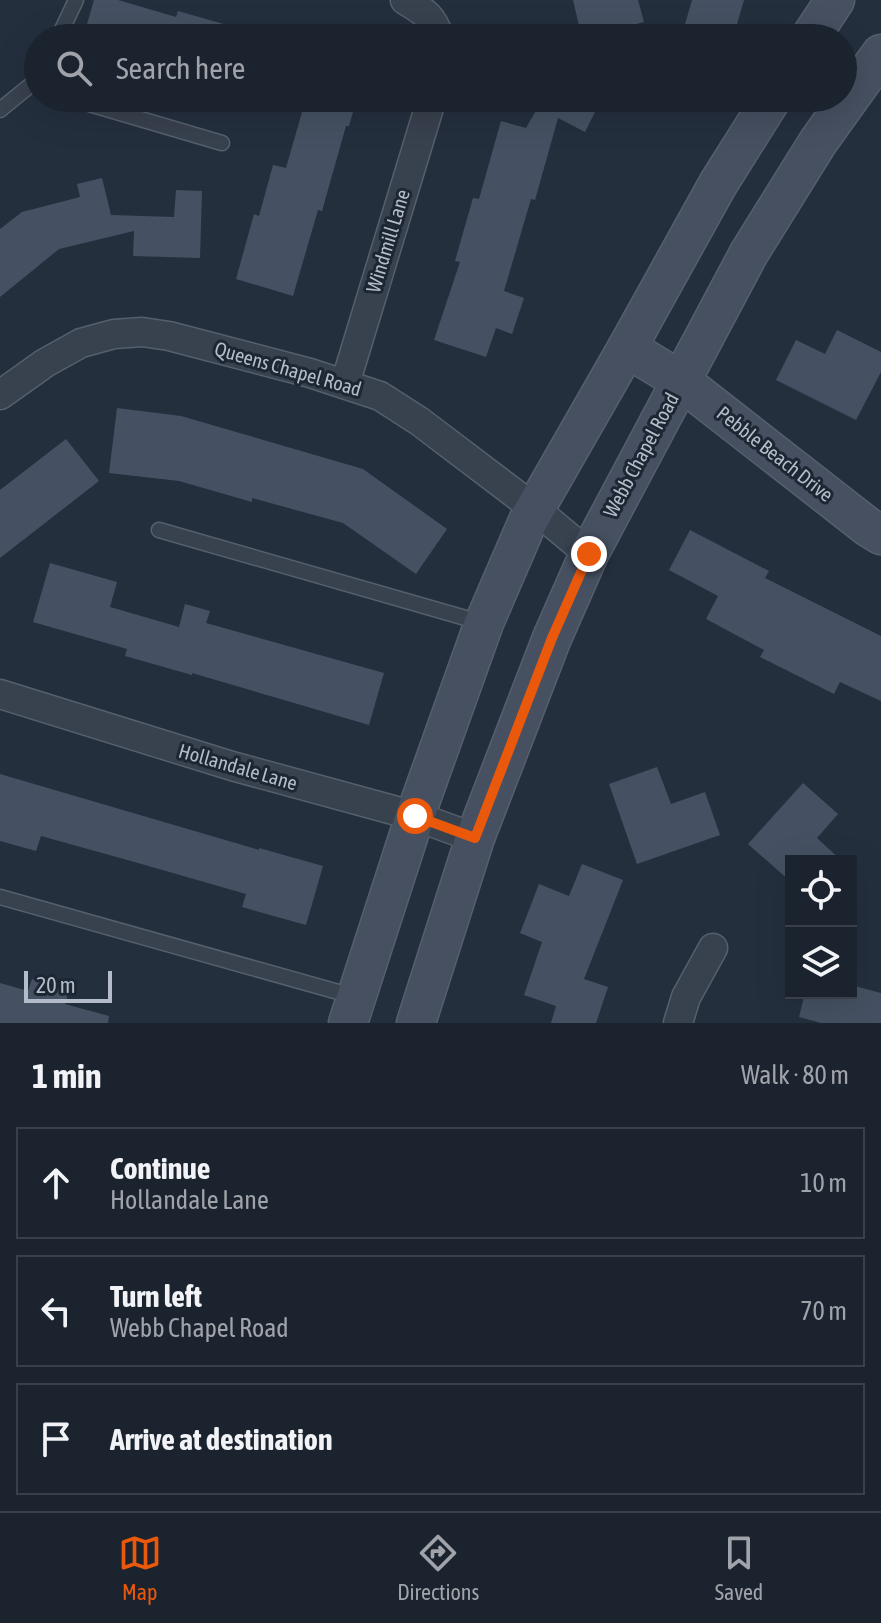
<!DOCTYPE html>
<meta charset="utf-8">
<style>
body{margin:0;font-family:"Asap Condensed",sans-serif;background:#242b36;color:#f1f3f6}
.controls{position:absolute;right:24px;bottom:24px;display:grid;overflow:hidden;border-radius:0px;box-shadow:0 8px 32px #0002}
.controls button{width:72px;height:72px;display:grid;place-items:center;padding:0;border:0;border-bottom:2px solid #39404a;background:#1b232e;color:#f1f3f6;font:40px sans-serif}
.scale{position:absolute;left:24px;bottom:20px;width:88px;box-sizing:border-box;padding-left:8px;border:4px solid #b4bcc9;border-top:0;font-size:22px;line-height:28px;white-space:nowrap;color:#b4bcc9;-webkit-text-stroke:6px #1d2633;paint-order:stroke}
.stop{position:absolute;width:24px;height:24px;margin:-18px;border:6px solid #ea580c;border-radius:50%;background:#fff}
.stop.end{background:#ea580c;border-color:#fff;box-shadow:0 2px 8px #0008}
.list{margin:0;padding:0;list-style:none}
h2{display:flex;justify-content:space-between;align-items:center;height:104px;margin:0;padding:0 32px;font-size:34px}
h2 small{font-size:26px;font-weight:400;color:#a0a4aa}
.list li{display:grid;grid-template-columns:52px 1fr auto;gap:24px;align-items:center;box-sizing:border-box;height:112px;margin:0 16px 16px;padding:0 16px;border:2px solid #39404a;border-radius:0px}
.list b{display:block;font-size:30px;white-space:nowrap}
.list p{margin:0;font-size:26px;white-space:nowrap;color:#a0a4aa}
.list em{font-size:26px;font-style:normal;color:#a0a4aa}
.icon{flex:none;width:44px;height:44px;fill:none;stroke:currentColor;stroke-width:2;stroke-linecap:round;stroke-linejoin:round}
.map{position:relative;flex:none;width:881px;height:1023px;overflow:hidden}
.search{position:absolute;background:#1b232e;box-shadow:0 8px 32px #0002;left:24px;right:24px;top:24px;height:88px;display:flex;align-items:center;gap:20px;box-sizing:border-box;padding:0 28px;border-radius:44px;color:#a0a4aa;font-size:30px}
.sheet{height:488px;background:#1b232e}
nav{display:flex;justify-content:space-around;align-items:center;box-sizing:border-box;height:112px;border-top:2px solid #39404a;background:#1b232e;font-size:22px;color:#a0a4aa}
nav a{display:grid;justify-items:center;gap:4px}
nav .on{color:#ea580c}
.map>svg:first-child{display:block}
</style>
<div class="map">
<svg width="881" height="1023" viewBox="0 0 881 1023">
<rect width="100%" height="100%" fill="#242f3e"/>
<g fill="#455162">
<polygon points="94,0 118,0 176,17 178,11 248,31 247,38 83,38"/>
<polygon points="573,0 638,0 644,22 582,38"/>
<polygon points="692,0 744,0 733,38 681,38"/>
<polygon points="306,98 357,98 349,126 346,126 322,211 318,210 293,296 236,279 254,214 259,216 273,165 286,168"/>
<polygon points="520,98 602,98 585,132 558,118 535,200 531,199 504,291 524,298 512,334 496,328 486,357 434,340 460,262 455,261 473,198 479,199 501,121 526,128 538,107"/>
<polygon points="102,178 111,215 174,217 176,190 202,191 200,258 133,256 134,231 59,249 0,297 0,229 22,212 80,197 77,184"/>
<polygon points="837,330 881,352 881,372 856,420 776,380 796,340 825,354"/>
<polygon points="117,408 181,416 363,469 447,529 416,574 343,523 252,498 252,502 179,481 109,473"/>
<polygon points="66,439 99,481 0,558 0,490"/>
<polygon points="690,530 769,571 765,578 881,636 881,701 840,682 834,694 760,657 764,650 706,619 718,596 669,570"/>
<polygon points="50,563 117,582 110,607 179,627 185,604 210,611 206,623 384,673 369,725 192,673 192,675 125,656 127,649 33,622"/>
<polygon points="657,767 671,804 705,792 720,835 637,864 609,784"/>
<polygon points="0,774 259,850 259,848 323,866 306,925 242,907 246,894 131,861 41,836 36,851 0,841"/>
<polygon points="803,783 838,814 817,838 842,861 791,861 791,882 748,844"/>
<polygon points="582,864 623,880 584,979 608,987 596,1023 551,1023 556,1006 524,995 542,942 520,933 539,884 569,896"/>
<polygon points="32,979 69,990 65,1004 109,1016 108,1023 0,1023 0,983 28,991"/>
<polygon points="851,985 881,993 881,1023 821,1023 799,1017 805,993 851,993"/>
</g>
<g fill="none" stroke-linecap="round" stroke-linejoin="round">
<g stroke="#565f6c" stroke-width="17">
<g id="lane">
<polyline points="58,38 76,0"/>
<polyline points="69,98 222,143"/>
<polyline points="0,110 38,79"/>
<polyline points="159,530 483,623"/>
<polyline points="0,897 356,997"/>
</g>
</g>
<g stroke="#565f6c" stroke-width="31">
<g id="street">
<path d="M405,0C425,12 432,16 440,38"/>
<polyline points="345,384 432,98"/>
<polyline points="0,395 45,363 81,343 114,334 142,332 169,336 310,373 380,396 419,421 535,509 589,554"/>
<polyline points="0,694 232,766 415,816 475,838"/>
<polyline points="678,1023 686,997 713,948"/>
</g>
</g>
<g stroke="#565f6c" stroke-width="41">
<g id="secondary">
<polyline points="810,38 835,0"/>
<polyline points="627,348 681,381 868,527 881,535"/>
<polyline points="348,1023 415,816 484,623 528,521 627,348 718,184 772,98"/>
<polyline points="416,1023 475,838 552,638 589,554 749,253 818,142 881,54"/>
</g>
</g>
<use href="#lane" stroke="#38414e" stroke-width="14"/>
<use href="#street" stroke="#38414e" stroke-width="28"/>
<use href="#secondary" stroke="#465061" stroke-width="38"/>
</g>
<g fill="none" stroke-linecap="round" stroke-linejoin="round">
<polyline stroke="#ea580c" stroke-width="10" points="415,816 475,838 552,638 589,554"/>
</g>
<g text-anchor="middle" stroke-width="6" stroke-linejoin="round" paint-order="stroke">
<g font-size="20" fill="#b4bcc9" stroke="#1d2633">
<text transform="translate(388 241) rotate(-73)" y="7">Windmill Lane</text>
<text transform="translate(288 369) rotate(16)" y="7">Queens Chapel Road</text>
<text transform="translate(775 454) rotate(38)" y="7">Pebble Beach Drive</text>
<text transform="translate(641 455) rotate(-62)" y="7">Webb Chapel Road</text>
<text transform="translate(238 767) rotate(16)" y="7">Hollandale Lane</text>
</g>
</g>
</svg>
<div class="controls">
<button><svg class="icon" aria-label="locate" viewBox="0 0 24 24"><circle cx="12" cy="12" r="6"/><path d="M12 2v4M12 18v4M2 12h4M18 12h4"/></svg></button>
<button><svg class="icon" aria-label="layers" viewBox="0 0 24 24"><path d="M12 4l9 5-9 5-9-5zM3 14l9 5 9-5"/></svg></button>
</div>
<div class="scale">20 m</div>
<div class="stop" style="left:415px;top:816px"></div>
<div class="stop end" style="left:589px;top:554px"></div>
<div class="search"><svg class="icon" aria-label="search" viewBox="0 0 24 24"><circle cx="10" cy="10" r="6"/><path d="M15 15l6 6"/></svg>Search here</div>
</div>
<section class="sheet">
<h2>1 min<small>Walk · 80 m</small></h2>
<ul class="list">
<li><svg class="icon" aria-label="ahead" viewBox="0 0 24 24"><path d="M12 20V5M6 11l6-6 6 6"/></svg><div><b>Continue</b><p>Hollandale Lane</p></div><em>10 m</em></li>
<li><svg class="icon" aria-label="left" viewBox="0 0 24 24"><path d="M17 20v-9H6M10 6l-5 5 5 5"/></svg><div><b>Turn left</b><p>Webb Chapel Road</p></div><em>70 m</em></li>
<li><svg class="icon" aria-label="arrive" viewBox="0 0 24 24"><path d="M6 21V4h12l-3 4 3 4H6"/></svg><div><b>Arrive at destination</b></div></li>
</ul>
</section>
<nav>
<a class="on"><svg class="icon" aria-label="map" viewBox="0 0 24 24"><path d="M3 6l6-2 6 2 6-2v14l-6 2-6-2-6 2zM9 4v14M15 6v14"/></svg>Map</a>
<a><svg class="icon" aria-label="directions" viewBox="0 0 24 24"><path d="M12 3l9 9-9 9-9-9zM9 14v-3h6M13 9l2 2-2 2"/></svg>Directions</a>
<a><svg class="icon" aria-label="saved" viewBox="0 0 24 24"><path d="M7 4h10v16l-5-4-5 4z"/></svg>Saved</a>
</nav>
